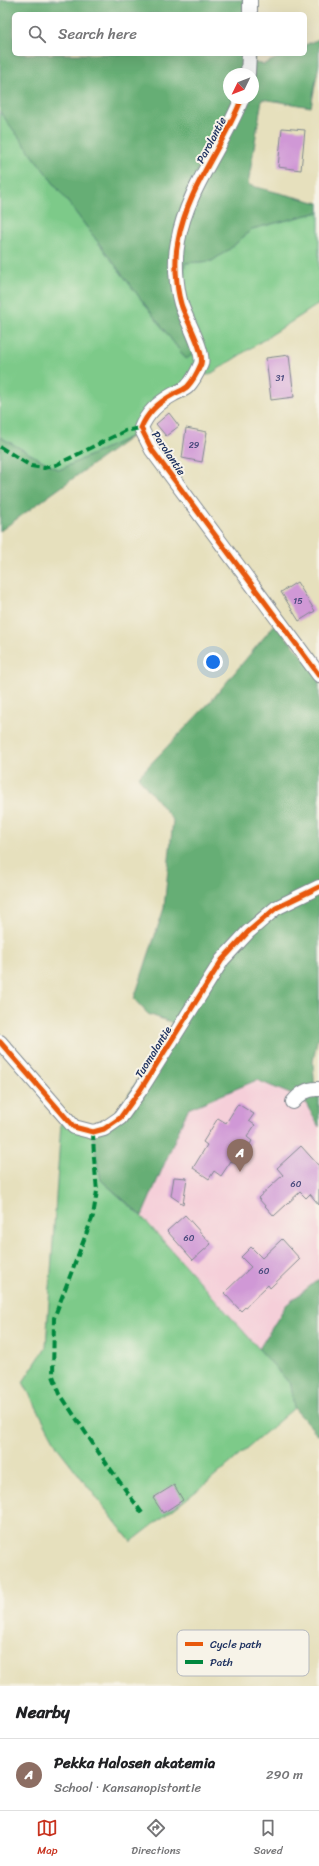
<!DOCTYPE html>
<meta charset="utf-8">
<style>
body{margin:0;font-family:Sriracha,sans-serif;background:#f2f2f2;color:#202124}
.compass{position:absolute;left:223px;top:68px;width:36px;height:36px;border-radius:50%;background:#fff;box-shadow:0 4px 16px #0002;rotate:227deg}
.you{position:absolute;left:213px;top:662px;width:14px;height:14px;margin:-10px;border:3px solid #fff;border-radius:50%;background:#1a73e8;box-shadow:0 0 0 6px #1a73e833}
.badge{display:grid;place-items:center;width:26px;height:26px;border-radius:50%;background:#c8321e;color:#fff;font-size:13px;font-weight:700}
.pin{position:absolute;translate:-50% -33px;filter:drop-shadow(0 1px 2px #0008)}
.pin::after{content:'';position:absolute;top:21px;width:14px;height:12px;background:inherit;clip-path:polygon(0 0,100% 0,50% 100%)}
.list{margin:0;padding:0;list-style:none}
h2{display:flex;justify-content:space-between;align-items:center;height:52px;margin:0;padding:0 16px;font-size:17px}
h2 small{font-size:13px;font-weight:400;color:#757577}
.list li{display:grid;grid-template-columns:26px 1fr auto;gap:12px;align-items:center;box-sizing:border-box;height:72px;padding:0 16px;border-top:1px solid #e0e0e0}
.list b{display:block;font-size:15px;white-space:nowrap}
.list p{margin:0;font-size:13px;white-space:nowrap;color:#757577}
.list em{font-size:13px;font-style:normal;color:#757577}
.icon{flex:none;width:22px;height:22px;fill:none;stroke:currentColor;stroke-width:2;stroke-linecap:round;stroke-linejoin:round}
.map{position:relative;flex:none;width:319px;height:1686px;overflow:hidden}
.search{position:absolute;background:#fff;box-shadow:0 4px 16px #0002;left:12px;right:12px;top:12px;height:44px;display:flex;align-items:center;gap:10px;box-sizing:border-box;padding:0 14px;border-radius:6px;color:#757577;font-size:15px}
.sheet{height:124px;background:#fff}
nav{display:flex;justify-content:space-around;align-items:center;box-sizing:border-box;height:56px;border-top:1px solid #e0e0e0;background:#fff;font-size:11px;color:#757577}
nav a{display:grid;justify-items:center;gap:2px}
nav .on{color:#c8321e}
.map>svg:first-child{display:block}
</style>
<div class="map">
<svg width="319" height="1686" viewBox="0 0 319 1686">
<rect width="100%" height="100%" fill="#f7f3e8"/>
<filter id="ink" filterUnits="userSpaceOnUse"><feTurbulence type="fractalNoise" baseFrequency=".025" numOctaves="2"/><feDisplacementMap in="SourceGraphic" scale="8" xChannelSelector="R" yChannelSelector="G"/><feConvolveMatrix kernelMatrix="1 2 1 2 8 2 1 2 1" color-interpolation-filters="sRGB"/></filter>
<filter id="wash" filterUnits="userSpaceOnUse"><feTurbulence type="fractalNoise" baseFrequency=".012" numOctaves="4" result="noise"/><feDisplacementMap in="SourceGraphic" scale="16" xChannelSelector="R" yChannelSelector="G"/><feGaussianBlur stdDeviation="0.9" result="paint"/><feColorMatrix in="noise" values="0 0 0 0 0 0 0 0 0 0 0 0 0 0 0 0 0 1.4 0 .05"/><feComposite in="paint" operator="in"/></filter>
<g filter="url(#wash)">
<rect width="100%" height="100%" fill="#e6e0bd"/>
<polygon fill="#f5cfd9" points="257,1080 304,1100 319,1127 319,1279 286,1305 259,1349 142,1216 188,1109"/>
<g fill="#7dca89" stroke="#4c7c74">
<polygon points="0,112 186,359 181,304 185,263 212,261 231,248 252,229 319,212 319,304 209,375 196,373 141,428 132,436 59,470 0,437"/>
<polygon points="61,1122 91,1127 101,1180 142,1217 291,1385 294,1408 212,1479 131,1542 58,1448 23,1382 46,1347"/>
</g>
<g fill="#66ae75" stroke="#406e6a" fill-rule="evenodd">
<path d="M0,0H257L256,14H14V54H255L254,63L264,64L286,54H305V45L319,39V64L311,107L262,99L248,185L319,203V212L252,229L231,248L212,261L185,263L181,304L200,350L186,359L0,112ZM229,74H253V98H229Z"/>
<polygon points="132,436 0,531 0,437 59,470"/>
<polygon points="275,624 319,675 319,1039 317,1041 313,1062 315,1092 319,1092 319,1127 304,1100 257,1080 188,1109 142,1216 101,1180 91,1127 105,1123 116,1115 173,1023 148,1014 134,999 164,908 173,820 138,777 211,701"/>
<polygon points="319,1279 319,1436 294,1408 291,1385 259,1349 286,1305"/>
</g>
<g id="blocks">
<g fill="#d098d6">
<polygon points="282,128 305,130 301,170 278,167"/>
<polygon points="289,355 294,397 271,400 266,358"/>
<polygon points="169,413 179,426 166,436 156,424"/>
<polygon points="186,428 207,432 202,462 182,458"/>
<polygon points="297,582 315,611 299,621 281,592"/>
<polygon points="238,1104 254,1114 249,1121 255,1125 247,1137 252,1141 237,1164 231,1161 221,1176 214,1171 209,1179 193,1168 207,1145 203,1142 218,1118 226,1123"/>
<polygon points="301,1146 319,1166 319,1205 310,1194 306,1198 300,1192 274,1216 258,1198 283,1175 277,1168"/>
<polygon points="174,1177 187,1178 183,1204 171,1196"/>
<polygon points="185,1215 211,1244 193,1260 167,1231"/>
<polygon points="282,1239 300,1259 270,1288 268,1285 241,1311 224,1293 251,1267 241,1257 251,1247 262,1258"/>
<polygon points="174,1485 183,1500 163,1513 153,1498"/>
</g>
</g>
</g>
<g filter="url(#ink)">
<use href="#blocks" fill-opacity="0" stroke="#80888e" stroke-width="1"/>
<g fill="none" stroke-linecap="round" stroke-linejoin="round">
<g stroke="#80888e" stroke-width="16">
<g id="street">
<polyline points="250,14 250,0"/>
<polyline points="248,74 249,54"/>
<path d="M242,98C223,147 187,189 178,241C174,260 176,286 181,304C185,318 205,351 201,364C198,371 192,382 187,387C183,390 178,392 174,394C159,402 147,413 141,428L152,450L319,675"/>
<polyline points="0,1042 74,1127 93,1132 104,1129 120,1118 141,1089 222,960 248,932 276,908 319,887"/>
<path d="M293,1102C300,1093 308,1088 319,1089"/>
</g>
</g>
<use href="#street" stroke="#fff" stroke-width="14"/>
<g stroke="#00873e" stroke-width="4" stroke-dasharray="8 4" stroke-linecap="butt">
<polyline points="0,447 31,466 44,468 56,465 125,431 141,428"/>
<polyline points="93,1132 94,1158 97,1191 93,1216 54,1318 53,1376 60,1394 99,1453 142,1513"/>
</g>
<g stroke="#f7f3e8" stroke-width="8">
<g id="cycleway">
<path d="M242,98C223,147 187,189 178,241C174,260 176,286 181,304C185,318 205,351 201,364C198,371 192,382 187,387C183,390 178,392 174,394C159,402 147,413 141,428L152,450L319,675"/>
<polyline points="0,1042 74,1127 93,1132 104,1129 120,1118 141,1089 222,960 248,932 276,908 319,887"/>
</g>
</g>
<use href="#cycleway" stroke="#e8590c" stroke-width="5"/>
</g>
</g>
<g text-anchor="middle" stroke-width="4" stroke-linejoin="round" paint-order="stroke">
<g font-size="9" fill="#48497c">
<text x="280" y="381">31</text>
<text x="194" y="448">29</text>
<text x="298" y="604">15</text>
<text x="296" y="1187">60</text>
<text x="189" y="1241">60</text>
<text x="264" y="1274">60</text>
</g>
<g font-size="11" fill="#1b2f5e" stroke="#f7f3e8">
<text transform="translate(211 140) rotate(-62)" y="4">Parolantie</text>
<text transform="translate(169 453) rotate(56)" y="4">Parolantie</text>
<text transform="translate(153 1052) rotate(-58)" y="4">Tuomalantie</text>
</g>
</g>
<rect x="177" y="1630" width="132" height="46" rx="6" fill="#f7f3e8" stroke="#b5b8bf" stroke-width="1"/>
<rect x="185" y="1642" width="18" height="4" fill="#e8590c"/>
<rect x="185" y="1660" width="18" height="4" fill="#00873e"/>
<g font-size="11" fill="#1b2f5e">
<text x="210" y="1648">Cycle path</text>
<text x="210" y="1666">Path</text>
</g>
</svg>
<svg class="compass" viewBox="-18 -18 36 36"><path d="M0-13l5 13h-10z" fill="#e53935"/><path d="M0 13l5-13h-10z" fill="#757577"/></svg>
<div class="you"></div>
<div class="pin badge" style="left:240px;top:1172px;background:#8d6e63">A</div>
<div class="search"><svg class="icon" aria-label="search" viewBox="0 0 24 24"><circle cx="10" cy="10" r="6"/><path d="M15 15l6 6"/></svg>Search here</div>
</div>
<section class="sheet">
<h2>Nearby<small></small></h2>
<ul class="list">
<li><span class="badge" style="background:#8d6e63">A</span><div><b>Pekka Halosen akatemia</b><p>School · Kansanopistontie</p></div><em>290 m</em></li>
</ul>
</section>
<nav>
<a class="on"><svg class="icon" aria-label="map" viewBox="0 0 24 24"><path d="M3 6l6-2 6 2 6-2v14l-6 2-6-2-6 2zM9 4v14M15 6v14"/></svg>Map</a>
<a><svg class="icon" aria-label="directions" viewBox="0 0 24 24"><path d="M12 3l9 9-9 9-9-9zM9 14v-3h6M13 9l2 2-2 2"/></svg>Directions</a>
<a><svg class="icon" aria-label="saved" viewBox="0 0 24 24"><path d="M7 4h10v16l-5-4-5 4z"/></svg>Saved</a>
</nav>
